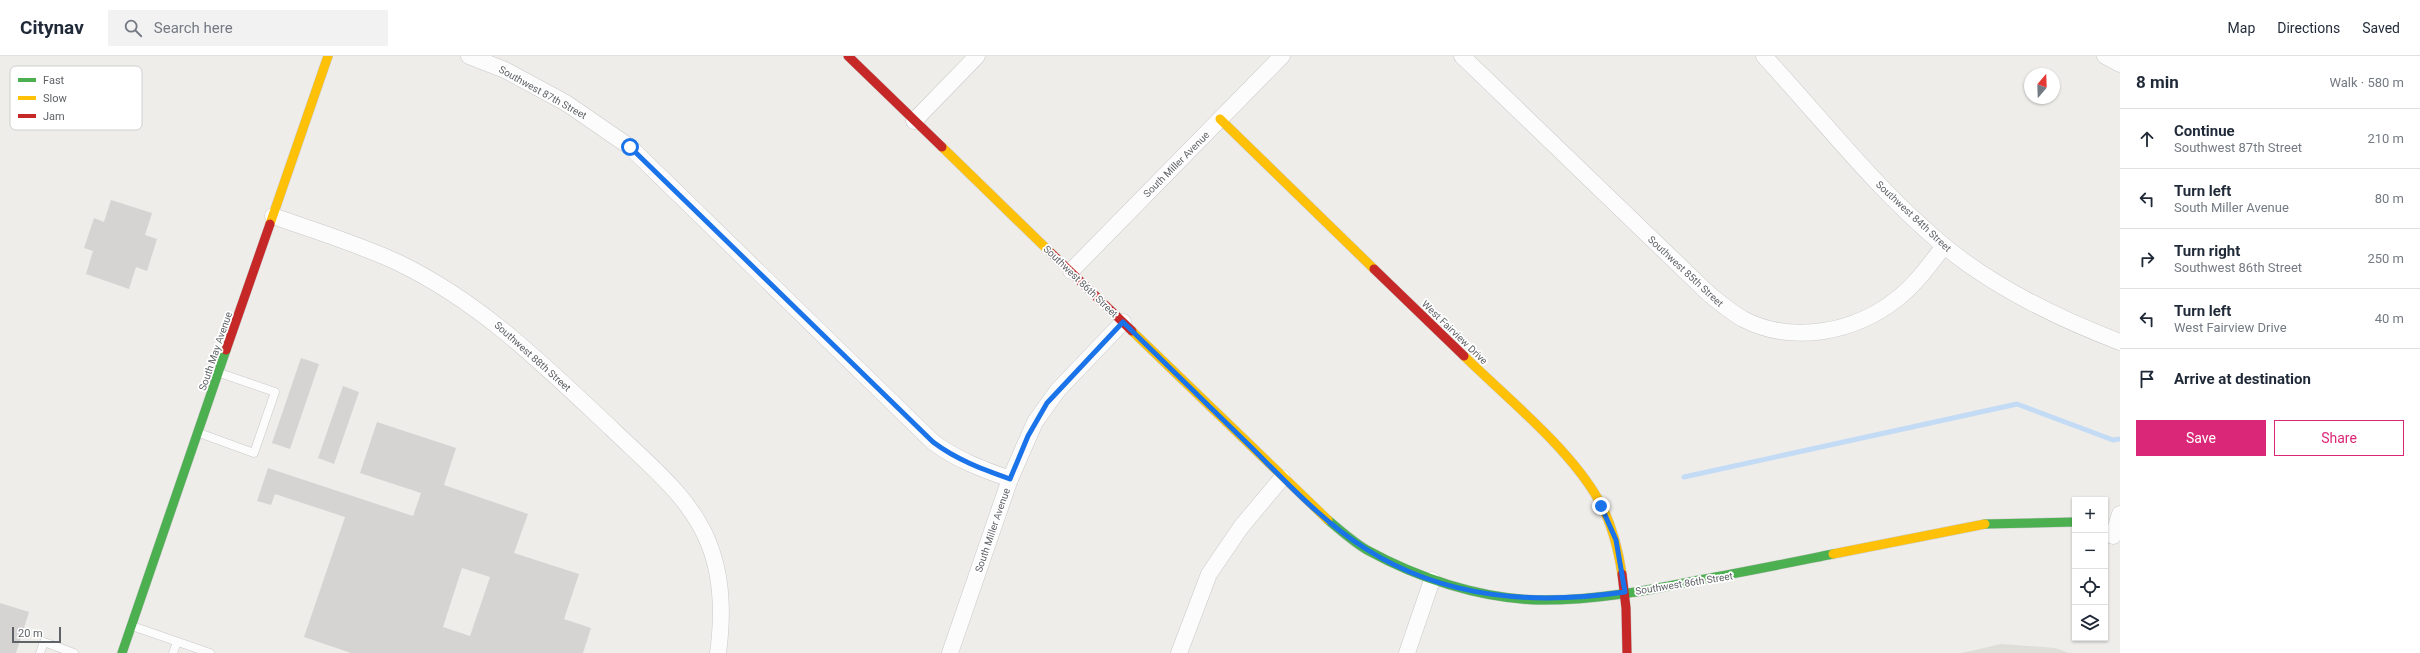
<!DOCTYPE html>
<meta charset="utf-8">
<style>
body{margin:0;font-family:Roboto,sans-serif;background:#f2f2f3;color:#1f2937}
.controls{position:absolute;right:12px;bottom:12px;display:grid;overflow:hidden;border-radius:0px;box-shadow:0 1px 3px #0004}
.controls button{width:36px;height:36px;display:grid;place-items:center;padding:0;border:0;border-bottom:1px solid #e0e1e3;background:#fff;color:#1f2937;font:20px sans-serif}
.compass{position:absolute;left:2024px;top:12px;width:36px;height:36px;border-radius:50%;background:#fff;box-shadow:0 1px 3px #0004;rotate:19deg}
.scale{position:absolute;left:12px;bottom:10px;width:49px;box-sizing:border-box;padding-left:4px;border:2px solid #5f6266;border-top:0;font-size:11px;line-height:14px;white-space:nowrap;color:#5f6266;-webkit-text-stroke:3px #fff;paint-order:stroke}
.stop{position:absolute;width:12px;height:12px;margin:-9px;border:3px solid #1a73e8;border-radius:50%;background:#fff}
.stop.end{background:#1a73e8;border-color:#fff;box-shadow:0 1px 4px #0008}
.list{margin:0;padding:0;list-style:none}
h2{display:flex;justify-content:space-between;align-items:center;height:52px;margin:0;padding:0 16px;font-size:17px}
h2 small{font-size:13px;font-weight:400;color:#747a83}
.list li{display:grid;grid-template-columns:26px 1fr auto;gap:12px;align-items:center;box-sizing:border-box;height:60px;padding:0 16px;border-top:1px solid #e0e1e3}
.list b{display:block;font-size:15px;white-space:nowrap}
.list p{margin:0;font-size:13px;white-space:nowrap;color:#747a83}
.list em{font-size:13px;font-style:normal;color:#747a83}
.actions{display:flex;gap:8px;padding:12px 16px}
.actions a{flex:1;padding:9px 0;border:1px solid #db2777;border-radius:0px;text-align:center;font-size:14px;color:#db2777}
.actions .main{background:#db2777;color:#fff}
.icon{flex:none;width:22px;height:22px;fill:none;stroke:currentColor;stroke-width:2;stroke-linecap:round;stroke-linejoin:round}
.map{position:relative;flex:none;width:2120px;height:597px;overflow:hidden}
header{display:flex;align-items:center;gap:24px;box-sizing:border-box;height:56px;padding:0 20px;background:#fff;border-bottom:1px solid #e0e1e3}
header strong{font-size:19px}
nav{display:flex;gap:22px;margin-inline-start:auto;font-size:14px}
.search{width:280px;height:36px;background:#f2f2f3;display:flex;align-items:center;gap:10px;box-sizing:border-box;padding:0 14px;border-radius:0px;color:#747a83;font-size:15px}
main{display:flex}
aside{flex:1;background:#fff}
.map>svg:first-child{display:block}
</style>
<header>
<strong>Citynav</strong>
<div class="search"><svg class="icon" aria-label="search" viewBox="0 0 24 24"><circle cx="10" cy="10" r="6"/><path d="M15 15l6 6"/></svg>Search here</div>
<nav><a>Map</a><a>Directions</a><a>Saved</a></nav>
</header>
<main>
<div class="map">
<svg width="2120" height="597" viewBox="0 0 2120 597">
<rect width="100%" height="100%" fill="#eeedea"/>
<polygon fill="#deddd8" points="2001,588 2055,592 2069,597 1962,597"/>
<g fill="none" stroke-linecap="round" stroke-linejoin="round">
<polyline stroke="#c3dbf4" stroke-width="5" points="1684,421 2017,348 2113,384 2120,383"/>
</g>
<g fill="#d5d4d2" fill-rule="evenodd">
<polygon points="111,144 152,157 145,179 157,183 147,215 136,211 129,233 86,218 93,195 84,192 94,162 104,166"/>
<polygon points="301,302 319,308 290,393 272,387"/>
<polygon points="343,330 359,336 334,408 318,402"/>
<path d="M377,366L456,392L444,429L528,458L514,497L579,518L564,563L591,572L583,597H351L304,581L345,461L275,438L271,449L257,445L268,412L413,460L421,437L360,417ZM462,512L490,521L470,580L443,571Z"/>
<polygon points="0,547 29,556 16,597 0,597"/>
</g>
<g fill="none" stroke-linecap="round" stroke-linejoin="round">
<g stroke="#c9c9c9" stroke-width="9">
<g id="lane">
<polyline points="199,377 254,397 275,336 220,317"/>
<polyline points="132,570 210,597"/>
<polyline points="40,597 44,586 74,597"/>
<polyline points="173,597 177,586"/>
</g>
</g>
<g stroke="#c9c9c9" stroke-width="17">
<g id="street">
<path d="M469,0L505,14L566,47L630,91L933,386C957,404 982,413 1010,423"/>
<path d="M1462,0L1709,238C1720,247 1731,256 1743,263C1793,289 1856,276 1898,242C1916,228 1930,208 1944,190"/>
<path d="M1764,0C1823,64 1876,133 1943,189C1995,232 2057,262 2120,286"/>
<polyline points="2105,0 2120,8"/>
<polyline points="914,65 977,0"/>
<path d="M273,160C315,175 359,188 399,207C482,247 546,311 612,373C647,407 691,441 709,488C723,523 723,560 718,597"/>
<polyline points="1071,215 1282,0"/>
<polyline points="2113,480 2120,458"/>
<polyline points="950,597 1010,423 1035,366 1058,334 1123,266"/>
<polyline points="1179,597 1209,518 1241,471 1282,422"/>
<polyline points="1407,597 1432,524"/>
</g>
</g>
<g stroke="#cbcbcb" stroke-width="10">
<g id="fast">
<path d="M1328,464C1340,474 1353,486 1367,494C1418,522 1478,542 1537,544C1591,545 1646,535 1699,524C1744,516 1788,507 1833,498"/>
<polyline points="1985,468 2075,466"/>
<polyline points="122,597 226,294"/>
</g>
</g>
<g stroke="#cbcbcb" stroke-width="10">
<g id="slow">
<polyline points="1220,63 1374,213"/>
<polyline points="942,91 1051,197"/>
<polyline points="270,168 328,0"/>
<polyline points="1132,275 1328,464"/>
<path d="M1464,300C1506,341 1569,392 1598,443C1611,465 1618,492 1622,518"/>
<polyline points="1833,498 1985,468"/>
</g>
</g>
<g stroke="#cbcbcb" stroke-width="10">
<g id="jam">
<polyline points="848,0 942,91"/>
<polyline points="1051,197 1132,275"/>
<polyline points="1374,213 1464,300"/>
<polyline points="226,294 270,168"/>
<polyline points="1622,518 1626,552 1627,597"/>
</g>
</g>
<use href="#lane" stroke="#fcfcfc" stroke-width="8"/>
<use href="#street" stroke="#fcfcfc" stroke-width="16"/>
<use href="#fast" stroke="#4caf50" stroke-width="9"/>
<use href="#slow" stroke="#ffc107" stroke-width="9"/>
<use href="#jam" stroke="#c62828" stroke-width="9"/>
</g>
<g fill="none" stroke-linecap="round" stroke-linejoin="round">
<path stroke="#1a73e8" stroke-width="5" d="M630,91L933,386C957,404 982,413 1010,423L1028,380L1047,347L1123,266C1166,308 1210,351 1253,393C1288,428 1323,466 1366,493C1445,543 1534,549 1625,536L1616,484L1601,450"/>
</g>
<g text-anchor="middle" stroke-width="3.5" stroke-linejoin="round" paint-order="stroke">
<g font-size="10" fill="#5f6266" stroke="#fff">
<text transform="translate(543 36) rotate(29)" y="4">Southwest 87th Street</text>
<text transform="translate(1176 108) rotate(-45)" y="4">South Miller Avenue</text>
<text transform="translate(1914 160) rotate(43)" y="4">Southwest 84th Street</text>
<text transform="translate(1686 215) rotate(43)" y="4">Southwest 85th Street</text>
<text transform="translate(1081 225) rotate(44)" y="4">Southwest 86th Street</text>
<text transform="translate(1455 276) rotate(44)" y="4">West Fairview Drive</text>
<text transform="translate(215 295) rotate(-71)" y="4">South May Avenue</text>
<text transform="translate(533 300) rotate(42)" y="4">Southwest 88th Street</text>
<text transform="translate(992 474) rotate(-71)" y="4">South Miller Avenue</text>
<text transform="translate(1684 527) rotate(-9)" y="4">Southwest 86th Street</text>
</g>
</g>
<rect x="10" y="10" width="132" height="64" rx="6" fill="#fff" stroke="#cfd0d1" stroke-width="1"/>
<rect x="18" y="22" width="18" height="4" fill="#4caf50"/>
<rect x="18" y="40" width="18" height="4" fill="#ffc107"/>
<rect x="18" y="58" width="18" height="4" fill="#c62828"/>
<g font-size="11" fill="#5f6266">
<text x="43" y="28">Fast</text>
<text x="43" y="46">Slow</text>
<text x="43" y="64">Jam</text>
</g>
</svg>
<div class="controls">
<button>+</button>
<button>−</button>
<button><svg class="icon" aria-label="locate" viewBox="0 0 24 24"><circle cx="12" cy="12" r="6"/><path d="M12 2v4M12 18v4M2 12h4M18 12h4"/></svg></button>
<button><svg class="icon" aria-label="layers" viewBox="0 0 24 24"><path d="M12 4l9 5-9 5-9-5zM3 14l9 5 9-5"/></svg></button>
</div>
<svg class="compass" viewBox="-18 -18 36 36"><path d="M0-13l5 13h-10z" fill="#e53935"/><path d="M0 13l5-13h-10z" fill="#747a83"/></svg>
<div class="scale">20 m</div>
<div class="stop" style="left:630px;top:91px"></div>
<div class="stop end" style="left:1601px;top:450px"></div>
</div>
<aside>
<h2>8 min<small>Walk · 580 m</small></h2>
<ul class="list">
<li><svg class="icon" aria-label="ahead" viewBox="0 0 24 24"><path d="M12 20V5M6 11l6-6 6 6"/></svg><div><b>Continue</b><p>Southwest 87th Street</p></div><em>210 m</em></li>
<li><svg class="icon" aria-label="left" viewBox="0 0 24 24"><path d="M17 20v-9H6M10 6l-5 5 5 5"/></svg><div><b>Turn left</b><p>South Miller Avenue</p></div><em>80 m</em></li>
<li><svg class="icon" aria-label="right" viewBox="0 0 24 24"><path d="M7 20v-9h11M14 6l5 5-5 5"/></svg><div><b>Turn right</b><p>Southwest 86th Street</p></div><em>250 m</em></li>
<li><svg class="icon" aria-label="left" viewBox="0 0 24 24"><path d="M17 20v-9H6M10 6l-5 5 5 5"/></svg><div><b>Turn left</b><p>West Fairview Drive</p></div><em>40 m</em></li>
<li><svg class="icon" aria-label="arrive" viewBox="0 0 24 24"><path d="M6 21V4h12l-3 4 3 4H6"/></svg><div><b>Arrive at destination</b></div></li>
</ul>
<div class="actions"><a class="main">Save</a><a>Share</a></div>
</aside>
</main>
